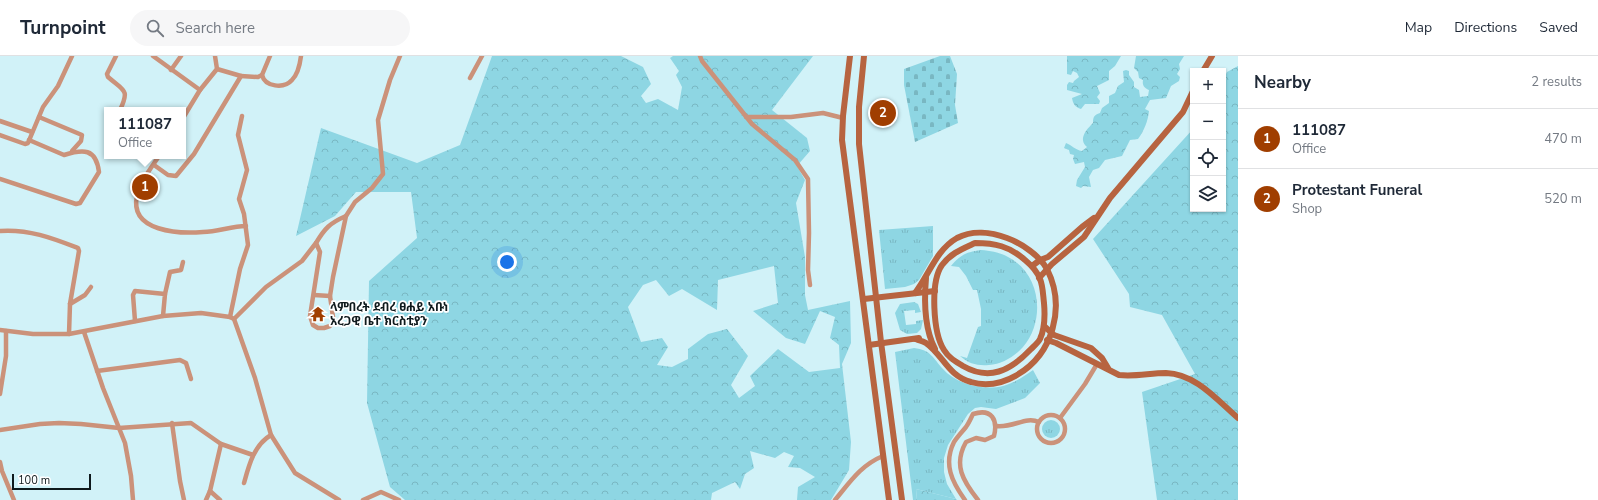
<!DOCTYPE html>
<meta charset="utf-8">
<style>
body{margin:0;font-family:"Nunito Sans","Noto Sans Ethiopic",sans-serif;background:#f6f6f7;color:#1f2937}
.controls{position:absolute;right:12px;top:12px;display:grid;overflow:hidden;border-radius:0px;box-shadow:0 1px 3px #0004}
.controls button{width:36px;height:36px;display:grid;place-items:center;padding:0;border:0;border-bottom:1px solid #e0e1e3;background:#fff;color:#1f2937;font:20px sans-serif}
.scale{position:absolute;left:12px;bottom:10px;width:79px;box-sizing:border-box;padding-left:4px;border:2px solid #0f1a1d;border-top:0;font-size:11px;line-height:14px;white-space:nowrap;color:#0f1a1d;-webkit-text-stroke:3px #fff;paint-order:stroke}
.you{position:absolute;left:507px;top:206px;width:14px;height:14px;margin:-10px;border:3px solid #fff;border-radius:50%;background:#1a73e8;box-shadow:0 0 0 6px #1a73e833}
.badge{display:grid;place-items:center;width:26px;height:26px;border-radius:50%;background:#a03e00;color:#fff;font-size:13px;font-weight:700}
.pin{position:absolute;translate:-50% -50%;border:2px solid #fff;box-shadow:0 1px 4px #0006}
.popup{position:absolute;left:104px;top:51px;width:82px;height:52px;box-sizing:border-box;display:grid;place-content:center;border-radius:0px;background:#fff;filter:drop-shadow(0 1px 3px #0005);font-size:13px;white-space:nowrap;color:#747a83}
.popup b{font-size:15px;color:#1f2937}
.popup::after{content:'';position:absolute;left:50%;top:100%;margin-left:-8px;border:8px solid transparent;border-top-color:#fff}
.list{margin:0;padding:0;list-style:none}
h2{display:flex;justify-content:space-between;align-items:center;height:52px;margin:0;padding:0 16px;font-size:17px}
h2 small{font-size:13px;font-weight:400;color:#747a83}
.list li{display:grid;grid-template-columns:26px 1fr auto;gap:12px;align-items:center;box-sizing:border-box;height:60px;padding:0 16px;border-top:1px solid #e0e1e3}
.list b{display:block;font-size:15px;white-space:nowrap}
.list p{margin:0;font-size:13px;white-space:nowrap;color:#747a83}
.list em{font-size:13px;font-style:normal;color:#747a83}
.icon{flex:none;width:22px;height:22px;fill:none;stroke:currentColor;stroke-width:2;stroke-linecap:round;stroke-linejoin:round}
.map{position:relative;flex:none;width:1238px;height:444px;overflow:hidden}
header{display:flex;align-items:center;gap:24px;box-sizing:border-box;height:56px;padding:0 20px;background:#fff;border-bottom:1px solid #e0e1e3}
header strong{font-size:19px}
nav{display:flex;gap:22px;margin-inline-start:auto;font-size:14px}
.search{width:280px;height:36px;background:#f6f6f7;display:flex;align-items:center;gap:10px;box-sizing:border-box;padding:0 14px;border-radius:22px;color:#747a83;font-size:15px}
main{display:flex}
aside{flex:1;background:#fff}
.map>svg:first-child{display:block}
</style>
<header>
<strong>Turnpoint</strong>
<div class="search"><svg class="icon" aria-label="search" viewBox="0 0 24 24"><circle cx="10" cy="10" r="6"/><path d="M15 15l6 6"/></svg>Search here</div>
<nav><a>Map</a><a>Directions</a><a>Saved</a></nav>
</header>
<main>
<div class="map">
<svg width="1238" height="444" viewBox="0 0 1238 444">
<defs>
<pattern id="grass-tufts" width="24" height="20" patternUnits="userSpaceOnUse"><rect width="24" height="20" fill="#8ed6e3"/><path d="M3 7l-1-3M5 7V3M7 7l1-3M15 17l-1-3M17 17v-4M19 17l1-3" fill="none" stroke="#79b7c2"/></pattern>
<pattern id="forest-crowns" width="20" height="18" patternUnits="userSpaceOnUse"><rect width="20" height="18" fill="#8ed6e3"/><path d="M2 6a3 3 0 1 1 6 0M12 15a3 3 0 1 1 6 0" fill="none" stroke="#79b7c2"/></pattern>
<pattern id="cemetery-stones" width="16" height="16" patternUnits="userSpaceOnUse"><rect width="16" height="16" fill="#8ed6e3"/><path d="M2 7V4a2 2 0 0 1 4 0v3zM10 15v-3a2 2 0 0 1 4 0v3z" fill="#79b7c2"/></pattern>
</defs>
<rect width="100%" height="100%" fill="#d1f2f8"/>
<g fill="url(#grass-tufts)">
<polygon points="933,170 933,200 919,224 914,228 905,231 885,233 879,174"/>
<path d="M981,194C991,195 999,196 1008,201C1041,218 1046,264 1023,291C1014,301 1002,308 989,309C978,310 969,308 960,300L967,302L978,271L981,270V253L977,234H973L966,220L959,211L951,210C961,198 967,196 981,194Z"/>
<polygon points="914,246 918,248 921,256 915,257 915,254 904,255 906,269 916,268 916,265 923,264 921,273 917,277 907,278 900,274 895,257 900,248"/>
<path d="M914,292C931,294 933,302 943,313C956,328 983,335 1003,330C1014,327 1023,321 1033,314L1040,327L1025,342L996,353L981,351L975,352L968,358L948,389L944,402V416L947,428L956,443L916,433L917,444H913L895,296Z"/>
<circle cx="1051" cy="373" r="9"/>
</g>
<g fill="url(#forest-crowns)" fill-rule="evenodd">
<path d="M492,0H621L643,11L651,28L641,40L646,47L658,43L678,54L682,31L676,19L679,15L670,2L673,0H813L772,54L807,82L810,95L797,110L805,124L796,147L805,201V239L808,254L850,245L851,287L842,308L851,386L849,414L831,444H797L798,431L815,421L800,412L788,411L794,400L784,396L775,402L750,395L754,412L745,418L740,433L735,426L712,437L711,444H405L390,431L367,347L369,225L417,182L411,136H356L335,160L296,180L321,72L417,107L460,89ZM774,210L778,247L753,255L786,282L805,288L820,255L835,261L830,282L839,289L840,312L809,316L778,293L750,320L755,330L739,342L731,329L748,300L727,273L708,278L688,293V303L672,311L657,309L668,291L662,282L641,286L628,251L643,229L656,224L669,240L682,233L717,254L718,224Z"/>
<path d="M1067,0H1121L1115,10L1109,15V24L1097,30L1100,37L1097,41L1100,45L1099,48H1085L1081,53C1075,51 1073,48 1072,42L1082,38L1067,34V29L1069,26L1073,27L1074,25L1079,21L1077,17L1073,15L1071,19L1067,18Z"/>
<path d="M1136,0H1184L1179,8L1180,13L1177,18L1180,21L1179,25L1171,30L1166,42L1150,44L1145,53L1149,55C1148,65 1144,75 1138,83L1130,84L1122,100L1105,104L1099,112L1093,114L1089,121L1091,131L1083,130L1081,132L1076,130L1077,124L1085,111L1084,106L1075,108L1073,103L1074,99L1070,98L1069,94L1064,92L1066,87C1072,89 1075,94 1082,95L1087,91C1078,83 1086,74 1093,67C1093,61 1094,59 1100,57L1102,52L1109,47V40L1115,37L1118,30L1124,26L1123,15L1126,14L1129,15V19L1134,26V31L1139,34L1140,41L1148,40L1149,34C1144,32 1142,29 1143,24L1139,22L1138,16L1134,12Z"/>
<polygon points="1238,10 1238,444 1157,444 1142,336 1195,318 1162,259 1130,251 1129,238 1093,183 1193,73 1193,153 1223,153 1223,24 1227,16"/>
<polygon points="916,433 956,443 957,444 917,444"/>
</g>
<polygon fill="url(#cemetery-stones)" points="940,0 950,0 957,18 955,49 958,67 915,86 904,29 904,13"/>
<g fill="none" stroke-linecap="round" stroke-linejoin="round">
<g stroke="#cb927a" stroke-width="4.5">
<path d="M116,0L107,18L108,21C124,35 130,33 120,54"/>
<polyline points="153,0 200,34"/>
<polyline points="700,0 702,5 752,68 795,104 808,123 809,177 808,214 810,229"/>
<polyline points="171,14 181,0"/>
<path d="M262,19C265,31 284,33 292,24C297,19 300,8 301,0"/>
<polyline points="241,20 258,21 262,19 270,0"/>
<polyline points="470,22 482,0"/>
<polyline points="39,61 82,79 81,85 72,95"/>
<polyline points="746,61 791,61 823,57 843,62"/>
<polyline points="183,62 200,34 217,13 215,0"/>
<polyline points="0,65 32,76"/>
<polyline points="0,79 25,88 28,87 43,51 58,30 72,0"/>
<path d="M159,100C151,112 140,126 137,140C129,176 180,178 203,176C218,176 231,170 246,170"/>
<polyline points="154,109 168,119 176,120 194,98 241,20 217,13"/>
<path d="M0,123L76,148L80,147L99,116C96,92 83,93 64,99L29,84"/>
<path d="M0,175C29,173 52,182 78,192L79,195L70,248L69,278"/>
<path d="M316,187C325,172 330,167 346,160"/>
<polyline points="165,238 170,216 181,214 183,206"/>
<polyline points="314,239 330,240"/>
<polyline points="70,248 85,239 91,231"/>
<polyline points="230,261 240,213 248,189 244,158 239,143 247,114 238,79 242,60"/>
<polyline points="234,263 266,231 302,205 316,187 320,196 310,260 313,269 318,272 324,272 330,270 332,268 333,261 330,240 333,221 346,160 355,146 372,132 383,118 378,64 390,24 400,0"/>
<polyline points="135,265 133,239 135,235 165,238 163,260"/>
<polyline points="0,274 33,278 69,278 163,260 201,257 230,261 234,263 255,322 271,379 295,417 339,444"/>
<polyline points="84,276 103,332 125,387 131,420 133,444"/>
<polyline points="97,315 180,304 186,307 191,323"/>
<polyline points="0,338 6,300 6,275"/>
<circle cx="1051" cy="373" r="14"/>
<polyline points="1060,362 1085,328 1097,308"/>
<polyline points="172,367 180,425 184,444"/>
<path d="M996,370C1014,372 1025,360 1039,366"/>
<polyline points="0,374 40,368 59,367 81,368 119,372 191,367 221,388 253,399"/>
<polyline points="0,406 2,415 14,444"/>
<path d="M244,427C249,409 254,389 271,379"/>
<polyline points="210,435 220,444"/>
<polyline points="206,444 210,435 221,388"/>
<polyline points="363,444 381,436 399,444"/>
<path d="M835,444C850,426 861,409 883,400"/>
<path d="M965,444C952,426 943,408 954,386C958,380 962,376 966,371C969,367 971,362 973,358C992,352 998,364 994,380L985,384L976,382L966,386C953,409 963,425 978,444"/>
</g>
<g stroke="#b76440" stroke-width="6">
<polyline points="850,0 843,60 842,84 889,444"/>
<polyline points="864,0 859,51 859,88 881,286 902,444"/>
<polyline points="1203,15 1212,0"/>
<path d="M975,187C995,187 1009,190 1025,204C1031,209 1037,215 1040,223C1043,230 1043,239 1044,247C1045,258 1045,272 1040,283C1038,287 1033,291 1030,294C1010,315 989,325 963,310C955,305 949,302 944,294C933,277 930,226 942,209C951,197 962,193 975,187Z"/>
<polyline points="1032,210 1040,204 1048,201 1082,171 1094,162"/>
<path d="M926,222C924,245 924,272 935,293"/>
<polyline points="1039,222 1052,208 1084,181 1110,142 1183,56 1193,35"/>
<polyline points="864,243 935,235"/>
<polyline points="1044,270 1054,279 1091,292 1102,302 1108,312"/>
<path d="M915,283C918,284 923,285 926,287C943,299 948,320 971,326C987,331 1003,327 1017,319C1053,298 1066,251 1047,213C1040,200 1021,187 1007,182C991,176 972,174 957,182C936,194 929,219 915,237"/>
<path d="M1047,284L1056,287L1119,319C1135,321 1150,317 1166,317C1196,318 1217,344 1238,362"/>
<polyline points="869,289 919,282"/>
</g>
</g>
<defs>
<g id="temple-bare" transform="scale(1.2)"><path d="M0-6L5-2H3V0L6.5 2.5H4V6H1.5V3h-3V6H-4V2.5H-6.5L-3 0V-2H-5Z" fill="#a03e00" stroke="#fff" stroke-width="2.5" paint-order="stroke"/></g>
</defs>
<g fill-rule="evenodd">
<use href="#temple-bare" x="318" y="258"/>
</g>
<g text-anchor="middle" stroke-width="3.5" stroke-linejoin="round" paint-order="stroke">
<g font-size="12" font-weight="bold" fill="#0f1a1d" stroke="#fff" text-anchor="start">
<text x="330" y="255">ላምበረት ደብረ ፀሐይ አቡነ<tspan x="330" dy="14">አረጋዊ ቤተ ክርስቲያን</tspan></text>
</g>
</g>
</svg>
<div class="controls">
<button>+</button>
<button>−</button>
<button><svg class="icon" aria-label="locate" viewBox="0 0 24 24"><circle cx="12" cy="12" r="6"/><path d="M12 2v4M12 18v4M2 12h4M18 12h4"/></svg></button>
<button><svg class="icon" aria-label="layers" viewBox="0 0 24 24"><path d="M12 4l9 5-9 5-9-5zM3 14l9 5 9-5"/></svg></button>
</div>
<div class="scale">100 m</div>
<div class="you"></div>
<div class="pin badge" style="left:145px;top:131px">1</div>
<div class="popup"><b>111087</b>Office</div>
<div class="pin badge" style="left:883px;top:57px">2</div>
</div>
<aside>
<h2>Nearby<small>2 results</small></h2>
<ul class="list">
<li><span class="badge">1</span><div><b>111087</b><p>Office</p></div><em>470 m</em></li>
<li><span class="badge">2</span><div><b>Protestant Funeral</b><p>Shop</p></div><em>520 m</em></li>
</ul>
</aside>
</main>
